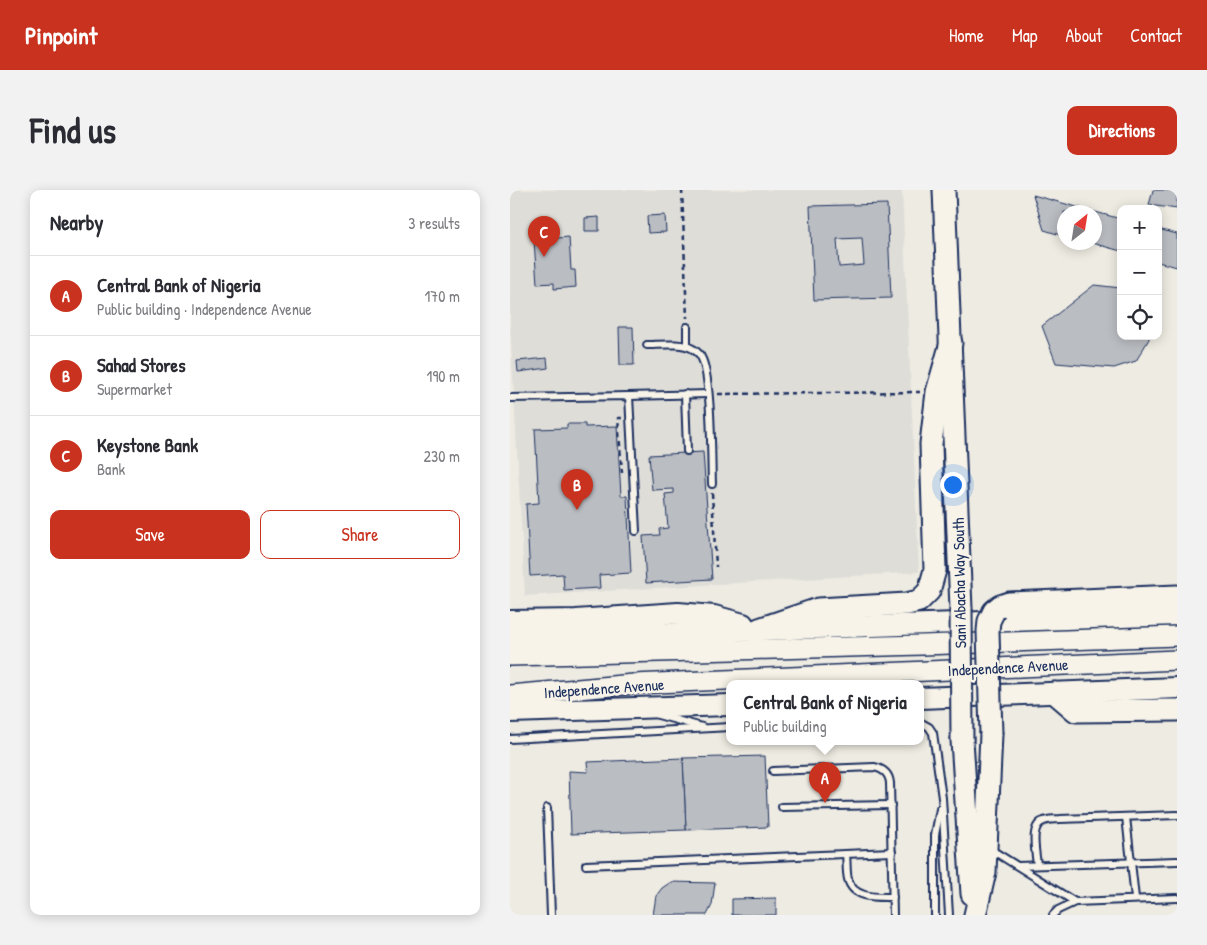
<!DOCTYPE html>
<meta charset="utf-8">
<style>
body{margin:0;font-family:"Patrick Hand",sans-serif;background:#f2f2f3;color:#2b2b33}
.controls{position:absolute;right:15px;top:15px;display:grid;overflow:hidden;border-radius:10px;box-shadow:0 2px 12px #0003}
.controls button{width:45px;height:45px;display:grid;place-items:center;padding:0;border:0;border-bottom:1px solid #e1e1e2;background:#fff;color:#2b2b33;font:25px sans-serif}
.compass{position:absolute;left:547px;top:15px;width:45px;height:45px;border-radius:50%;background:#fff;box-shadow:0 2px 12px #0003;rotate:30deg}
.you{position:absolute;left:442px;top:294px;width:18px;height:18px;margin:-12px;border:4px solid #fff;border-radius:50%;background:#1a73e8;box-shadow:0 0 0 8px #1a73e833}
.badge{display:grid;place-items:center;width:32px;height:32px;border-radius:50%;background:#c8321e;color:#fff;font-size:16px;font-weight:700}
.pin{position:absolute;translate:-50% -41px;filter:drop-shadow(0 1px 2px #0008)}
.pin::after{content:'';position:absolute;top:26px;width:18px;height:15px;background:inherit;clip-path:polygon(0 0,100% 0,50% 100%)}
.popup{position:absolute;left:216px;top:490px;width:198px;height:65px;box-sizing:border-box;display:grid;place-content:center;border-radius:10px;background:#fff;filter:drop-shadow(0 1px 4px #0005);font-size:16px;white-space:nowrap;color:#7c7c81}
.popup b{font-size:19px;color:#2b2b33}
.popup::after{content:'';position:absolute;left:50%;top:100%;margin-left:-10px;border:10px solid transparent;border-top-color:#fff}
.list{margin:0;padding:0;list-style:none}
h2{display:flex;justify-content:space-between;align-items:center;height:65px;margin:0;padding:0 20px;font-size:21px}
h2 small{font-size:16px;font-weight:400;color:#7c7c81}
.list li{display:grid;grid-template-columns:32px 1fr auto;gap:15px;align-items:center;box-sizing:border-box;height:80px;padding:0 20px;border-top:1px solid #e1e1e2}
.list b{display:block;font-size:19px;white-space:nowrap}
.list p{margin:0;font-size:16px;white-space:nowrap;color:#7c7c81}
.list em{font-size:16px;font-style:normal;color:#7c7c81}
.actions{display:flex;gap:10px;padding:15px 20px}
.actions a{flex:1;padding:11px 0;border:1px solid #c8321e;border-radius:10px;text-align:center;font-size:18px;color:#c8321e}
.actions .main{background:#c8321e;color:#fff}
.icon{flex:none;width:28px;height:28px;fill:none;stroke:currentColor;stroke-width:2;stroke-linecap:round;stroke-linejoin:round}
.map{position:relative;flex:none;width:667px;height:725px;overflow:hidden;border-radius:10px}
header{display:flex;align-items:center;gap:30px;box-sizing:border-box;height:70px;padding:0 25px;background:#c8321e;color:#fff}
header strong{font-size:24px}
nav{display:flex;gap:28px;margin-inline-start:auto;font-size:18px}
.intro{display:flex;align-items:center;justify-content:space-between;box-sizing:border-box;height:120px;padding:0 30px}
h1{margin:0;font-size:35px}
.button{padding:12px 22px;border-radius:10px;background:#c8321e;color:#fff;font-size:18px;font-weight:700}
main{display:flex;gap:30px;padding:0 30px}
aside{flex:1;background:#fff;border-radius:10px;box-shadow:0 2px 12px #0003}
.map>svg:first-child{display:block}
</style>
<header>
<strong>Pinpoint</strong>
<nav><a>Home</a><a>Map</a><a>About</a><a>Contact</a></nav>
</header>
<div class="intro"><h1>Find us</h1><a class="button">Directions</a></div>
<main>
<aside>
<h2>Nearby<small>3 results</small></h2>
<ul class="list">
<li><span class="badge">A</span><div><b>Central Bank of Nigeria</b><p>Public building · Independence Avenue</p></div><em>170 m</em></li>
<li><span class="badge">B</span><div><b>Sahad Stores</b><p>Supermarket</p></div><em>190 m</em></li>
<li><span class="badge">C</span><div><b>Keystone Bank</b><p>Bank</p></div><em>230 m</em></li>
</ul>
<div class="actions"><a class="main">Save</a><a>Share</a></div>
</aside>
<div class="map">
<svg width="667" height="725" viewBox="0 0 667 725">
<rect width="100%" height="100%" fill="#eeebe2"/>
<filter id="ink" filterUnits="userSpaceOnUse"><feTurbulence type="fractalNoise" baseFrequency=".02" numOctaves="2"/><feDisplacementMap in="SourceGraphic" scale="10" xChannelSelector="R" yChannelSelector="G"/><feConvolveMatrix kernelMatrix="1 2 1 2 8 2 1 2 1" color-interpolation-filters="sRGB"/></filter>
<g filter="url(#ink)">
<polygon fill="#deddd8" points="0,0 392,0 409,382 15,406 0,132"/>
<g fill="#babdc2" stroke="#1b2f5e" fill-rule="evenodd">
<polygon points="643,0 667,0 667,19 639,15"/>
<polygon points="523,5 611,29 611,61 578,52 584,52 584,22 554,22 554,46 534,40"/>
<path d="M377,14L381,108L304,110L300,16ZM352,48L354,75L329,77L327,49Z"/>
<polygon points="155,25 156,42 138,43 137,26"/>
<polygon points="89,27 89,41 75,41 75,28"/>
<polygon points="648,39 667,44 667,77 648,72"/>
<polygon points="59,47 61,80 65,80 66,97 44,99 44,93 27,94 24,50"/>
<polygon points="584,95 611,98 611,146 639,146 639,149 626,171 604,178 546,173 532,136"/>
<polygon points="109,137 123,137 124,175 110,175"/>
<polygon points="37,168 38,178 8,182 7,171"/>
<polygon points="57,234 75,234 75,237 107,236 111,306 117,306 121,383 89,385 90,398 54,400 53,384 20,386 16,314 29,313 25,239 57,238"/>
<polygon points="193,262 202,389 136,393 133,346 150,345 149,339 158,338 155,304 164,303 164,299 142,300 139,265"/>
<polygon points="255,566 258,637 176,640 173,568"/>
<polygon points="173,568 176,640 61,644 59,581 78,582 77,572"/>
<polygon points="161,692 205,693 202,715 197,725 143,725 146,706 152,698"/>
<polygon points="266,708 266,725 222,725 222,709"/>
</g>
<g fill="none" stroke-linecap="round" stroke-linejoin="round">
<g stroke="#1b2f5e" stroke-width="10">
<g id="service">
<polyline points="177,137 177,156"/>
<path d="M137,155C150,155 171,152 183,159C186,161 190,164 191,167C202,185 201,269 202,294"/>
<polyline points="175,204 177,261"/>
<polyline points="119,206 198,204"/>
<polyline points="0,208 119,206 126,341"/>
<polyline points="148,525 192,537"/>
<polyline points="410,532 419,537 423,543 432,608 439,725"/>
<polyline points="0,549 220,537"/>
<path d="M263,581L364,577C373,579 379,583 380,593L383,725"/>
<polyline points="272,617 381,615"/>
<polyline points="37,618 41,725"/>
<polyline points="616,627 625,708"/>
<polyline points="480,659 565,712"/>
<path d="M336,664C337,672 336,681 338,689C343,709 367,707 383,707"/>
<polyline points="76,675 382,662"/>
<path d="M527,675C526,663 519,635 534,631C539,629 545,629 550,629L667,625"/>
<polyline points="508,676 667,671"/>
<polyline points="425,725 425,645 430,619"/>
<polyline points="543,725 548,720 565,712 667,708"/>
</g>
</g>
<g stroke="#1b2f5e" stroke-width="22">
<g id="secondary">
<polyline points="0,466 412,455 667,446"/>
<polyline points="0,505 124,494 667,470"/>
</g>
</g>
<g stroke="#1b2f5e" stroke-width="24">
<g id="primary">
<polyline points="0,431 66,430 168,423 204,426 233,434"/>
<polyline points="0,449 667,425"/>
<polyline points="410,508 667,498"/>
<polyline points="0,522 220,515"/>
</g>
</g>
<g stroke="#1b2f5e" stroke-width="25">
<g id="trunk">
<polyline points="434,0 451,419"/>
<polyline points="484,421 490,416 499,413 667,406"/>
<polyline points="249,439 308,419 397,414 409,411 419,401 425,380 421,254 427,202 441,153"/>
<polyline points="545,503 566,521 667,520"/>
<polyline points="452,550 462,704"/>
<polyline points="465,725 475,682 481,544"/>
</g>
</g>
<g stroke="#1b2f5e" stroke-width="2.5" stroke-dasharray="5 4" stroke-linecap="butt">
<polyline points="172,0 177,128"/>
<polyline points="208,204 410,202"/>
<polyline points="112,283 108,228 112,228"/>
<polyline points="202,303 206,377"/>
</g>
<use href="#service" stroke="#f7f3e8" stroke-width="6"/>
<use href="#secondary" stroke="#f7f3e8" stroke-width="19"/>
<use href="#primary" stroke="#f7f3e8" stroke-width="20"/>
<use href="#trunk" stroke="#f7f3e8" stroke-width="21"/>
<g stroke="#1b2f5e" stroke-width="25" stroke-linecap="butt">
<g id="trunk-bridge">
<polyline points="451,419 452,550"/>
<polyline points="481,544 478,441 479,431 484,421"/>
</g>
</g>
<use href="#trunk-bridge" stroke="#f7f3e8" stroke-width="21"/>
</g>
</g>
<g text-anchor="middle" stroke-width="5" stroke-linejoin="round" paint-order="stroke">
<g font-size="16" fill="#1b2f5e" stroke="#f7f3e8">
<text transform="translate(449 393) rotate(-91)" y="6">Sani Abacha Way South</text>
<text transform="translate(498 477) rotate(-3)" y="6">Independence Avenue</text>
<text transform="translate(94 498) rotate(-4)" y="6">Independence Avenue</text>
</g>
</g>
</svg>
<div class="controls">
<button>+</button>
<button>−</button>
<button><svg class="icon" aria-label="locate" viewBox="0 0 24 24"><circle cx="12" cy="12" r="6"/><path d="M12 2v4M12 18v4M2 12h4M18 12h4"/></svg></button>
</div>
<svg class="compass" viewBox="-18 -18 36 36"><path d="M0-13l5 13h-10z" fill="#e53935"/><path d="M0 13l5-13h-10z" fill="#7c7c81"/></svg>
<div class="you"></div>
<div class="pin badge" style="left:315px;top:613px">A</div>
<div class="popup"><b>Central Bank of Nigeria</b>Public building</div>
<div class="pin badge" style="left:67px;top:320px">B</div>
<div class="pin badge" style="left:34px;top:67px">C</div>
</div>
</main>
